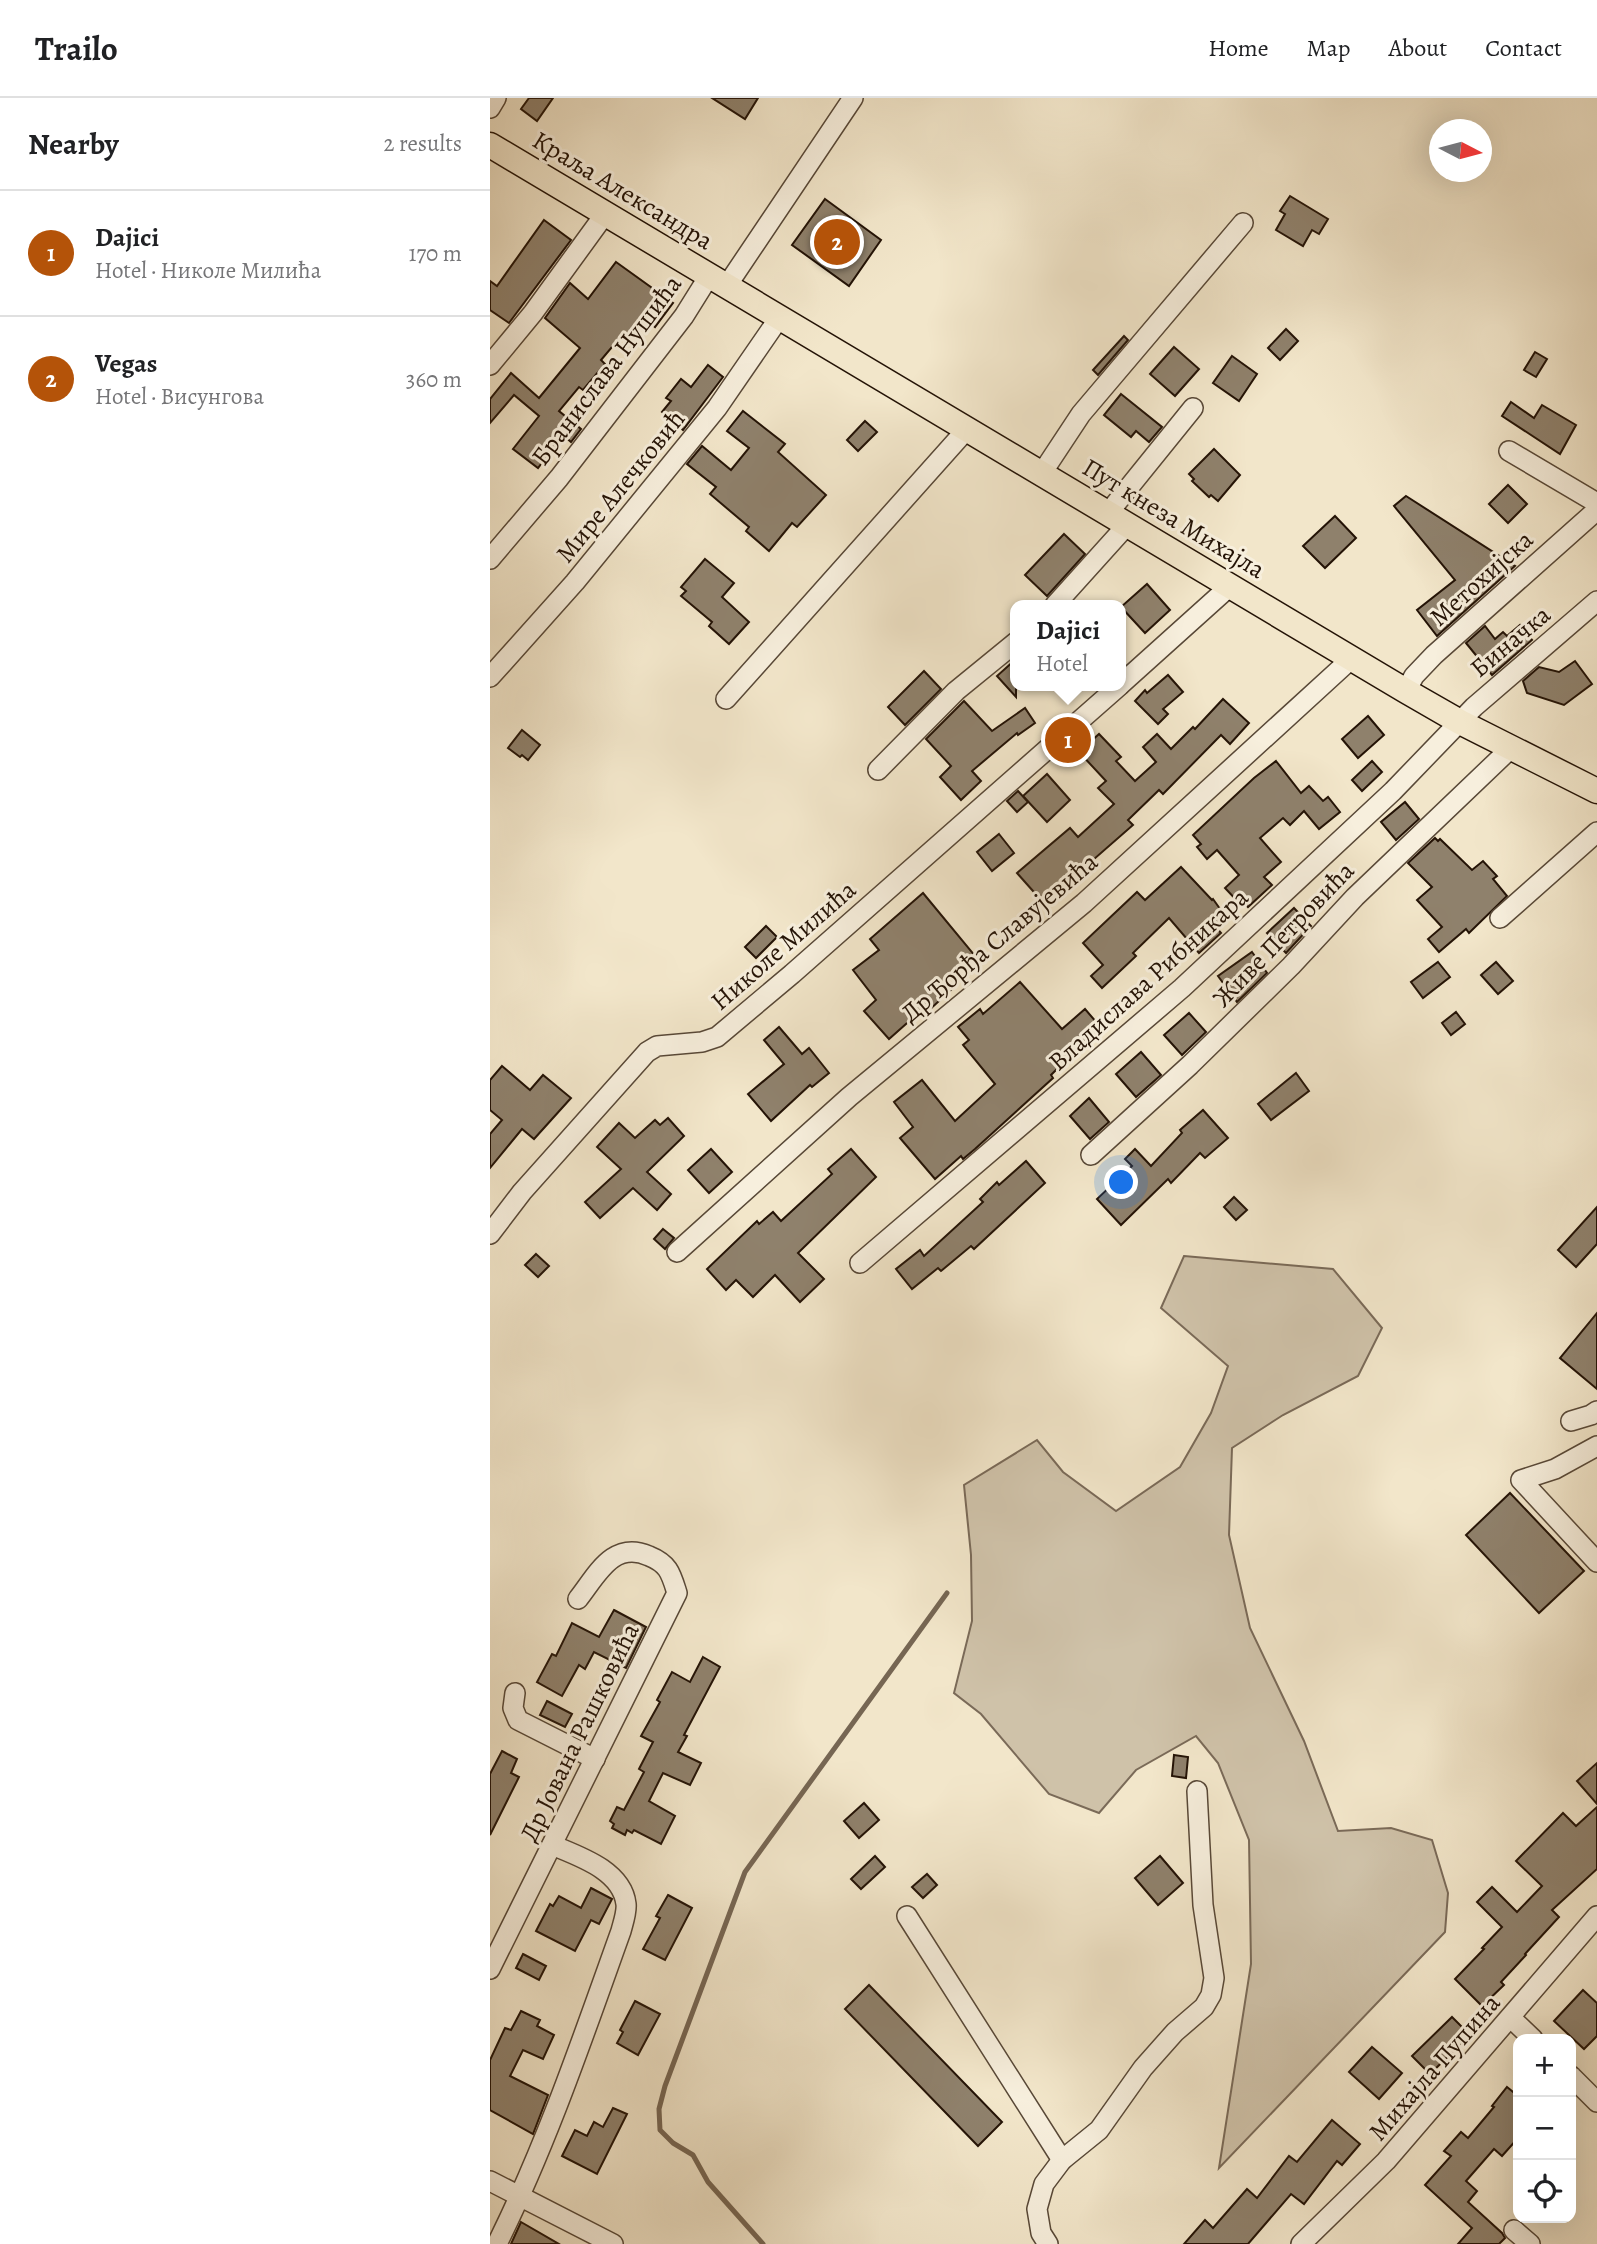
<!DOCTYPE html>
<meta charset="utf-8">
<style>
body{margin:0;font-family:Alegreya,serif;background:#f6f6f6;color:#202124}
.controls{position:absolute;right:21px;bottom:21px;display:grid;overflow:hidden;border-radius:14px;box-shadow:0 7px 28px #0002}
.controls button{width:63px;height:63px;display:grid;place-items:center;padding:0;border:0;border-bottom:2px solid #e0e0e0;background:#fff;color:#202124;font:35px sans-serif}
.compass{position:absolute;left:939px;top:21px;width:63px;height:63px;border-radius:50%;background:#fff;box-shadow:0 7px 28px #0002;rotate:96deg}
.you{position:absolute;left:632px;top:1085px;width:24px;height:24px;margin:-18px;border:5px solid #fff;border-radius:50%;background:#1a73e8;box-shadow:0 0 0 10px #1a73e833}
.badge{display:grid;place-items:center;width:46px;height:46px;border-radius:50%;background:#b45309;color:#fff;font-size:23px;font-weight:700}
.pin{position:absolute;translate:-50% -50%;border:4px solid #fff;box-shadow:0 2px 7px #0006}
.popup{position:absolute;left:520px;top:502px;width:116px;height:91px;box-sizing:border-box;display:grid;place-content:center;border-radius:14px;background:#fff;filter:drop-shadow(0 2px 5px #0005);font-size:23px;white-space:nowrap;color:#757577}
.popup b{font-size:26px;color:#202124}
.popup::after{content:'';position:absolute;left:50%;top:100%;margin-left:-14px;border:14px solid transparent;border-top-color:#fff}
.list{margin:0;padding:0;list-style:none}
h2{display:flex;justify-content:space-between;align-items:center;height:91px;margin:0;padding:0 28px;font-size:30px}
h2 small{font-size:23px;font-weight:400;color:#757577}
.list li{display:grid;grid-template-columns:46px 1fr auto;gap:21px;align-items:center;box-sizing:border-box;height:126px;padding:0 28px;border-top:2px solid #e0e0e0}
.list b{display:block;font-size:26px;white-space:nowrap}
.list p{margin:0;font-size:23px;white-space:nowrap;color:#757577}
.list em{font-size:23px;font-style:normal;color:#757577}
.icon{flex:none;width:38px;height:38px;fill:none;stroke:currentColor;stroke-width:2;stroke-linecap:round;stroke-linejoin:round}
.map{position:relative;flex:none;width:1107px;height:2146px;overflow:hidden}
header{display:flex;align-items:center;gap:42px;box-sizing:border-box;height:98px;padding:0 35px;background:#fff;border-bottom:2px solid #e0e0e0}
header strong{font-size:33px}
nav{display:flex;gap:38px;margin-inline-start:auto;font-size:24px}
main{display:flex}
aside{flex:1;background:#fff}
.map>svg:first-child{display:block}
</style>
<header>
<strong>Trailo</strong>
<nav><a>Home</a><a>Map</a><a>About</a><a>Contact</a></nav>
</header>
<main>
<aside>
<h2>Nearby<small>2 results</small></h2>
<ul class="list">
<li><span class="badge">1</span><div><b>Dajici</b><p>Hotel · Николе Милића</p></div><em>170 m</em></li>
<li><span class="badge">2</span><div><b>Vegas</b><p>Hotel · Висунгова</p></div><em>360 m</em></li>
</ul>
</aside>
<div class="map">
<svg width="1107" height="2146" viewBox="0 0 1107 2146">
<rect width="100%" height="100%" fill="#f2e6ca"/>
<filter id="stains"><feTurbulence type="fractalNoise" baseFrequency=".00286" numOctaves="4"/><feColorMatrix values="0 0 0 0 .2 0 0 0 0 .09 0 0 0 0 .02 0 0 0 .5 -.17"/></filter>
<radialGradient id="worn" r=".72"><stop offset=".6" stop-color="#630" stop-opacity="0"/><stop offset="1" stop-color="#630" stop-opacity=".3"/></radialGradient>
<polygon fill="#cfc2a9" stroke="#7a6a58" stroke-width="2" points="694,1158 843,1171 892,1230 868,1278 793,1317 742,1350 739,1437 760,1530 814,1643 848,1733 901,1730 942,1742 958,1795 955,1834 729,2070 761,1866 759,1742 728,1665 706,1638 646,1672 609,1715 559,1696 491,1616 464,1595 482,1523 481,1457 474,1387 547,1342 573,1374 626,1413 690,1369 721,1315 738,1268 671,1210"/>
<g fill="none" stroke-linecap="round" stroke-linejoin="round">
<polyline stroke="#766653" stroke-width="5" points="273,2146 218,2084 203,2057 183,2045 170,2032 169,2011 175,1988 255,1774 457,1495"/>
</g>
<g fill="#8f816c" stroke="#241306" stroke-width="2">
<polygon points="39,0 63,0 47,23 31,11"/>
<polygon points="222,0 268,0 255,21"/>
<polygon points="800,98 838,121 829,136 822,132 813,148 786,132 795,116 790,113"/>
<polygon points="335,101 391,142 359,188 302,147"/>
<polygon points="54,122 81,142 19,225 0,212 0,183 7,188"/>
<polygon points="126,164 183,205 165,229 152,219 135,239 132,237 111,262 115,266 93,292 89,289 69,313 91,331 81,344 73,337 48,370 23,351 49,318 24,297 0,325 0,301 21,275 49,300 90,250 55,220 80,185 98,201"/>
<polygon points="796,231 808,243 790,262 778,250"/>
<polygon points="634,238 638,242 608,277 603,272"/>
<polygon points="684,249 709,271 685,298 660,276"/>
<polygon points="1045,254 1057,261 1046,279 1034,272"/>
<polygon points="742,258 767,276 749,303 723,285"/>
<polygon points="218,267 233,279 193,332 172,314 181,303 176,300 191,281 201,289"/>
<polygon points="631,296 672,329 659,344 646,333 641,339 614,317"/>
<polygon points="1021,304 1044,320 1052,307 1086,327 1070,356 1012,318"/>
<polygon points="253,313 295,346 288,354 336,397 307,429 302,425 279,453 256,433 259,429 220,396 226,389 197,366 212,348 241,372 259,350 237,333"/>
<polygon points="375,323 387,334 368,353 357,342"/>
<polygon points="724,351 750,377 728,403 721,397 719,399 702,383 704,381 699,376"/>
<polygon points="1018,387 1037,406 1018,425 999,406"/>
<polygon points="916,398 1025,468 947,538 927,512 965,482 904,408"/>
<polygon points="845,418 866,440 835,470 813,448"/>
<polygon points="574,436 595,456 557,498 535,477"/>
<polygon points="215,461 244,485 232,499 259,524 239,546 219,528 222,524 191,498 196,493 191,489"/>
<polygon points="657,486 680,512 655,535 631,509"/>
<polygon points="1030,527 1042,542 1002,577 976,545 995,528 1005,541 1013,534 1017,538"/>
<polygon points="526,561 526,599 507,578"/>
<polygon points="1085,563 1102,586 1074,607 1037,595 1033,583 1049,569 1069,574"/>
<polygon points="434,573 451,591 415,627 398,609"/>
<polygon points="678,577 693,594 673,611 678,616 668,626 645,603 655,592 657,595"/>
<polygon points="733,601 759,625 740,646 731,637 673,696 669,692 638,722 643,727 579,783 576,780 551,802 527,775 580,730 588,739 624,706 608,690 616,683 589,654 609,636 631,659 626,663 645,683 666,664 653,649 667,636 681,651 703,629 705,631"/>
<polygon points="474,603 502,633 535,610 545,625 528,637 527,635 482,673 491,683 471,702 450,679 461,668 436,641"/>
<polygon points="878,618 894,637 868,660 852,641"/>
<polygon points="32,632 50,647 38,662 32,657 30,659 18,650"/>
<polygon points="786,663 811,695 819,688 833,703 838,699 850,714 829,731 814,713 800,727 793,720 770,740 791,764 774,779 782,787 758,809 752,803 749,805 735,790 749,777 727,752 717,761 707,749 711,746 703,737 764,680"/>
<polygon points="882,663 892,674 872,693 862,682"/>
<polygon points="557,676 580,702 557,724 533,698"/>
<polygon points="528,693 538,704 527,714 517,703"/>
<polygon points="915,704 929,721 906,742 891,724"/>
<polygon points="509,736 524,755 502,773 487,754"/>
<polygon points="945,740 948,743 950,741 982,772 993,763 1007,778 1003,781 1017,798 979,835 976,831 949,854 938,841 952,829 927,802 942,789 918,765"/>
<polygon points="691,769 722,802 723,801 735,818 724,827 731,835 709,855 679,820 643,855 646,858 612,890 601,878 613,867 593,845 647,794 655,802"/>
<polygon points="433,795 486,859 455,885 461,892 437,914 434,910 399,941 374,913 386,902 363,872 389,852 380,841"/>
<polygon points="804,810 821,828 796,855 777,835"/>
<polygon points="276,828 287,839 266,860 255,849"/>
<polygon points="762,854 777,875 747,904 728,878"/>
<polygon points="948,864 960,879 933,900 921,884"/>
<polygon points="1006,864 1023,883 1008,896 991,877"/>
<polygon points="530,884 572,931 595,911 613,932 567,971 561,977 563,980 485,1051 473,1061 471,1058 445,1081 410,1040 423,1029 404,1004 432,982 465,1023 505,986 473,947 479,942 468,929 490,911 493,916"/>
<polygon points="966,914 975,926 961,937 952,925"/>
<polygon points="699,915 716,934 692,957 674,937"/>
<polygon points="289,929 312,956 319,950 339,975 322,989 320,987 281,1023 258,996 294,966 274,942"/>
<polygon points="651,954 671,977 646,999 626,976"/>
<polygon points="12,968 40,992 53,977 81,1000 44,1041 32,1031 0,1070 0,1036 12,1022 0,1012 0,982"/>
<polygon points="806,975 819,993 781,1022 768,1006"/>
<polygon points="599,1000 619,1024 600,1041 580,1018"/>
<polygon points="713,1012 738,1040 715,1060 710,1055 681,1085 678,1081 631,1127 607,1101 642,1068 635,1061 645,1051 661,1068 692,1035 690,1032"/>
<polygon points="178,1020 194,1038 157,1074 181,1096 167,1112 143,1090 110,1120 95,1104 131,1071 107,1049 129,1025 145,1040 165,1022 170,1027"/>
<polygon points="221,1051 242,1074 219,1095 198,1072"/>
<polygon points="361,1051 386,1079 308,1155 334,1181 310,1204 285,1177 263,1199 246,1182 236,1192 217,1171 267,1123 269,1126 283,1114 291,1123 342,1076 338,1071"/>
<polygon points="536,1063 555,1085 484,1151 481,1148 451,1173 448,1170 422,1191 406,1171 430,1152 434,1158 493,1104 490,1101 507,1084 509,1087"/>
<polygon points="744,1099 757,1112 746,1122 734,1109"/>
<polygon points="1107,1109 1107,1146 1086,1169 1068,1152"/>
<polygon points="173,1131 184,1140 175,1151 164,1141"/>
<polygon points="46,1156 59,1168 48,1179 35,1167"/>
<polygon points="1107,1215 1107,1291 1070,1260"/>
<polygon points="1020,1395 1094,1473 1049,1515 976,1437"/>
<polygon points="124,1512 156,1529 136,1570 104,1554 95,1571 89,1567 72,1598 47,1584 62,1556 66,1558 82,1525 109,1539"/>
<polygon points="213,1559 230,1569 194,1637 197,1638 188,1654 211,1665 200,1687 173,1675 159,1703 185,1718 171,1746 144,1732 142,1735 137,1732 135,1737 122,1730 124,1726 120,1723 127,1709 134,1712 154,1674 149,1671 163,1644 151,1638 170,1604 167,1602 182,1574 200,1584"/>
<polygon points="57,1603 82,1616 75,1629 50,1617"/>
<polygon points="12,1653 27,1661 21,1675 29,1679 0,1737 0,1676"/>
<polygon points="684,1657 698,1659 696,1680 682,1678"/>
<polygon points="1107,1665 1107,1706 1087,1683"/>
<polygon points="374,1705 389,1722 369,1740 354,1723"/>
<polygon points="1107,1709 1107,1771 1062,1812 1069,1819 1035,1856 1036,1857 1011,1884 1014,1887 992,1908 965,1881 994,1851 992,1850 1012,1829 987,1804 1002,1789 1027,1814 1052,1788 1026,1763 1073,1715 1086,1728"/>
<polygon points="385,1758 395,1769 371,1791 361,1781"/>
<polygon points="670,1758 693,1785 668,1807 645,1780"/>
<polygon points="437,1776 447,1787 433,1800 422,1789"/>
<polygon points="101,1790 122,1801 109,1826 101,1822 85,1853 46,1833 60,1806 63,1808 69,1798 91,1810"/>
<polygon points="178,1797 202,1810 175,1862 153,1851 170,1820 166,1818"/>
<polygon points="33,1856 56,1868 49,1882 26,1870"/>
<polygon points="379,1887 512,2024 488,2048 355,1911"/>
<polygon points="1093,1892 1107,1905 1107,1938 1094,1951 1064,1923"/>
<polygon points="145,1903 170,1916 148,1957 127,1945 133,1934 130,1932"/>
<polygon points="31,1913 50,1922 47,1928 64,1937 53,1961 33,1952 20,1978 58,1997 43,2036 0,2012 0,1962 15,1930 21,1932"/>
<polygon points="962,1919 980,1937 940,1976 922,1958"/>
<polygon points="882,1949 912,1975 889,2001 859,1974"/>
<polygon points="1017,1989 1028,1998 1028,2040 1012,2058 1004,2051 976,2083 987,2093 978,2104 1012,2135 1015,2140 1009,2146 968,2146 982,2130 935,2087 961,2058 954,2053 971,2034 978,2040 1004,2009 1002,2008"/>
<polygon points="123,2010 137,2016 107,2076 72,2058 85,2032 97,2038 104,2024 113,2029"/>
<polygon points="842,2022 870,2046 852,2067 847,2063 814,2106 801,2096 758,2146 694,2146 715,2122 723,2130 757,2091 767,2100 799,2058 807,2064"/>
<polygon points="31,2124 69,2146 21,2146"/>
</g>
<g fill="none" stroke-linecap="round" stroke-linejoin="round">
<g stroke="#584837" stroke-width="22">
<g id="minor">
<polyline points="0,10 6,0"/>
<polyline points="236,189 363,0"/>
<polyline points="0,267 43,215 115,116"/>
<polyline points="1019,353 1107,405"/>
<polyline points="552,375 591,316 753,125"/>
<polyline points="619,414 703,310"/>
<polyline points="0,461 69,380 194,218 219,178"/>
<polyline points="565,507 638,426"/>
<polyline points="0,579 85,484 227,310 289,220"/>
<polyline points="630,587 739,489"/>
<polyline points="916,593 924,578 944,557 1107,412"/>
<polyline points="236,601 477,331"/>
<polyline points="388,672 466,593 526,544"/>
<polyline points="1010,820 1107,734"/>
<polyline points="601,1057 700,967 801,868 865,799 1021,650"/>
<polyline points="0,1136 32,1094 157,954 167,948 212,944 227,939 302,876 629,588"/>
<polyline points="187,1154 359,999 594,805 861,561"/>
<polyline points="370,1165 692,890 903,693 984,609 1107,503"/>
<polyline points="1081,1323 1101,1317 1107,1313"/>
<polyline points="1107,1348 1065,1371 1031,1382 1107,1464"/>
<polyline points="25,1595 23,1610 28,1622 105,1661"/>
<polyline points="417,1818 572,2062"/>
<path d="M0,1871L187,1495C181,1476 179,1466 159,1458C123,1442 107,1477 88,1501"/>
<polyline points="1021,1920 1043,1941"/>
<polyline points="1081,1978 1107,2004"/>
<polyline points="0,2083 123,2146"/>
<polyline points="1024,2132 1040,2146"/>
<path d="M7,2146C57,2045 93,1939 131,1833C133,1825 137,1814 136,1806C132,1772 88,1758 62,1747"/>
<polyline points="558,2146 551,2135 547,2111 554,2086 572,2062 609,2032 653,1970 685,1934 714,1909 721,1897 724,1880 713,1807 707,1693"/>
<polyline points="811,2146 896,2063 1107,1818"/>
</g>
</g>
<g stroke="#241306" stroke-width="27">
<polyline id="major" points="0,47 916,593 970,624 1107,693"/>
</g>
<use href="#minor" stroke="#f7efdd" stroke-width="19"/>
<use href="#major" stroke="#f2e6ca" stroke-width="24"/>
</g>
<g text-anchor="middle" stroke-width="6" stroke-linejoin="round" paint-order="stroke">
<g font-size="26" fill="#241306" stroke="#f7efdd">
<text transform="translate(133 92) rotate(31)" y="9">Краља Александра</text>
<text transform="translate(116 272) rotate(-53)" y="9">Бранислава Нушића</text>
<text transform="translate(130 388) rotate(-51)" y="9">Мире Алечковић</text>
<text transform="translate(684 420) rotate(31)" y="9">Пут кнеза Михајла</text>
<text transform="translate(991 480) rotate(-42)" y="9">Метохијска</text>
<text transform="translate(1020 543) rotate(-40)" y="9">Биначка</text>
<text transform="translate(793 836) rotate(-46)" y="9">Живе Петровића</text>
<text transform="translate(509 839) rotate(-40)" y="9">Др Ђорђа Славујевића</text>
<text transform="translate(293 847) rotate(-41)" y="9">Николе Милића</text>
<text transform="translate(658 881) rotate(-42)" y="9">Владислава Рибникара</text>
<text transform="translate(89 1634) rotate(-64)" y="9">Др Јована Рашковића</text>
<text transform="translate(944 1969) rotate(-49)" y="9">Михајла Пупина</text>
</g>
</g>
<rect width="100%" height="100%" filter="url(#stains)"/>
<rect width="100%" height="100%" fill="url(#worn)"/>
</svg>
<div class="controls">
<button>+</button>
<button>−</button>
<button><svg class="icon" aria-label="locate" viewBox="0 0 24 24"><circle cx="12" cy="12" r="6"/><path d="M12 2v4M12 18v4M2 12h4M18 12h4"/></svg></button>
</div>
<svg class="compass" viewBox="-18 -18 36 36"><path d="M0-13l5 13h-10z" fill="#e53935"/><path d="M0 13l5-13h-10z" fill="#757577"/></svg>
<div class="you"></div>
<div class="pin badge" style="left:578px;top:642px">1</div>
<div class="popup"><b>Dajici</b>Hotel</div>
<div class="pin badge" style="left:347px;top:144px">2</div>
</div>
</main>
